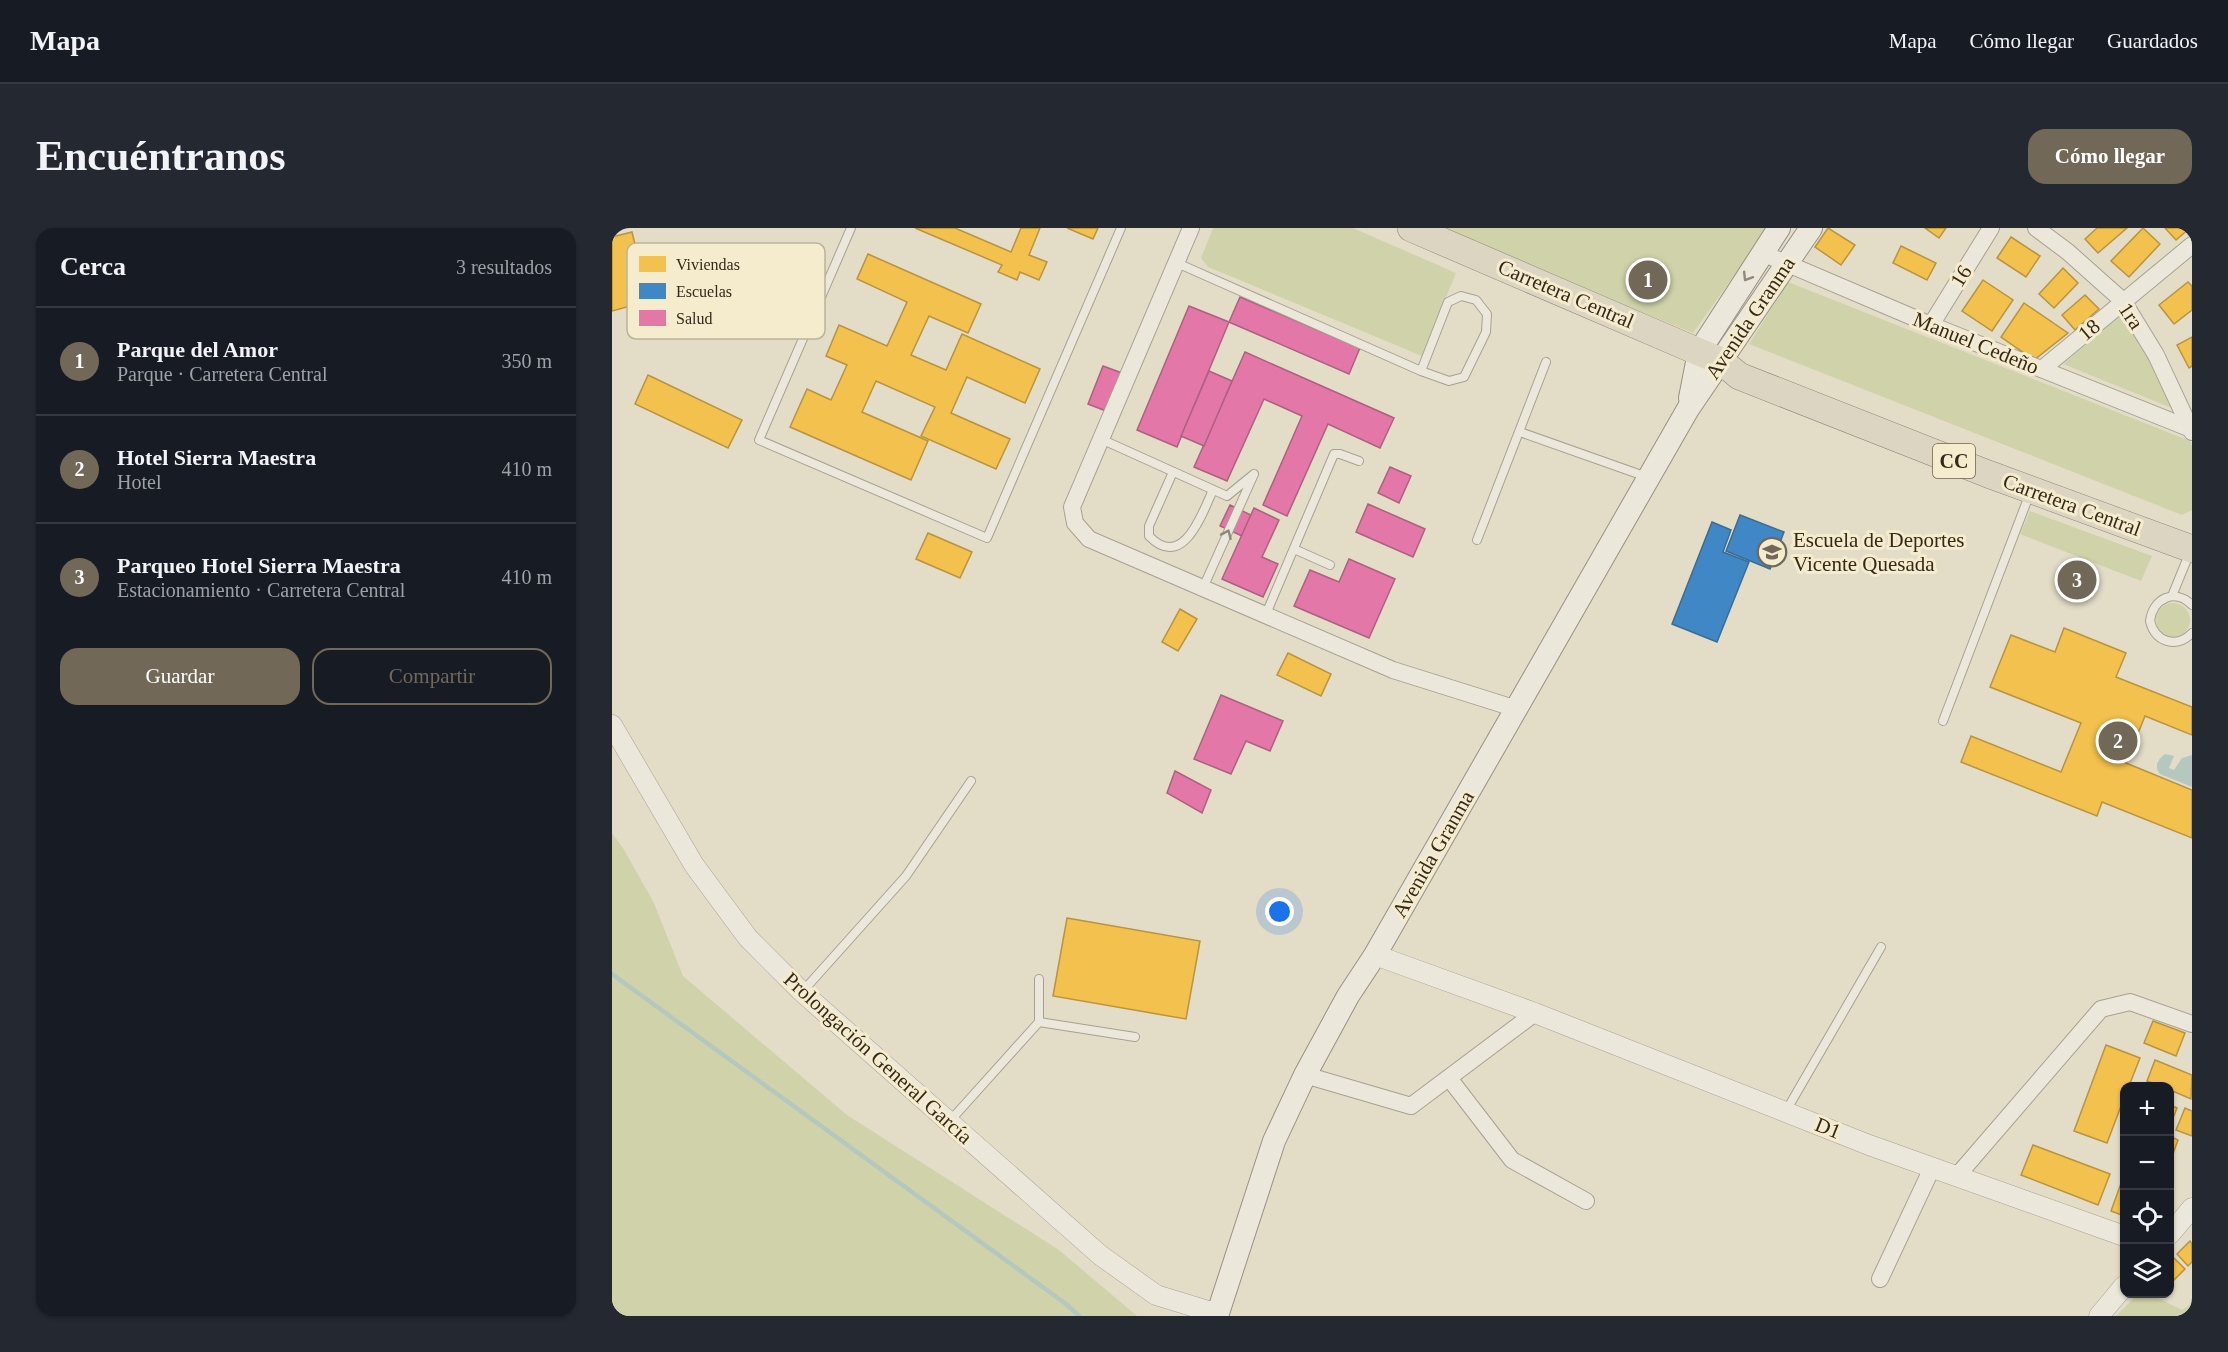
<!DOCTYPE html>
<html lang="es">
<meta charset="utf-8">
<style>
body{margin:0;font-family:Georgia,serif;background:#242831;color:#f1f3f6}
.controls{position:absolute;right:18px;bottom:18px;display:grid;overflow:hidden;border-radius:12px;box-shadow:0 2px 4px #0004}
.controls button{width:54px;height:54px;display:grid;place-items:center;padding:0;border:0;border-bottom:2px solid #363941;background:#171b24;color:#f1f3f6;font:30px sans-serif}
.you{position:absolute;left:668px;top:684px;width:21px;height:21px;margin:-15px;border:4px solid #fff;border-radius:50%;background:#1a73e8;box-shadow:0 0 0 9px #1a73e833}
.badge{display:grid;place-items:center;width:39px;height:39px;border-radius:50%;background:#726858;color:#fff;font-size:20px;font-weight:700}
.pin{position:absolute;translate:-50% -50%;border:3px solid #fff;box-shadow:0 2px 6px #0006}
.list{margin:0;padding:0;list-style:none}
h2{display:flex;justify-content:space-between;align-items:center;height:78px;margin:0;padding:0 24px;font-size:26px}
h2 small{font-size:20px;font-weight:400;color:#9ea1a6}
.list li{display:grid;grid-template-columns:39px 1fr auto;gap:18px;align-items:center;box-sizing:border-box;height:108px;padding:0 24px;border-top:2px solid #363941}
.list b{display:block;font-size:22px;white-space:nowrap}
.list p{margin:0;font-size:20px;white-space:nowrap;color:#9ea1a6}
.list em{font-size:20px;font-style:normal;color:#9ea1a6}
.actions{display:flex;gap:12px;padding:18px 24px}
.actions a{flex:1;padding:14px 0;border:2px solid #726858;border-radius:18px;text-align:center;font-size:21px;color:#726858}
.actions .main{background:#726858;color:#fff}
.icon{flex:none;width:33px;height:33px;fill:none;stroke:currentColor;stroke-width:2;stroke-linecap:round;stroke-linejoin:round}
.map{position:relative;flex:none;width:1580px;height:1088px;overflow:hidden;border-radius:18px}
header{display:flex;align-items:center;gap:36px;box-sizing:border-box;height:84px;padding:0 30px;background:#171b24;border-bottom:2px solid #363941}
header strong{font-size:28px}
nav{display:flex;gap:33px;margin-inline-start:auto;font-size:21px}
.intro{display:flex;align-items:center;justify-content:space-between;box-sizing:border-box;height:144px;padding:0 36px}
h1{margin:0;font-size:42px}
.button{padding:15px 27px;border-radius:18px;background:#726858;color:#fff;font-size:21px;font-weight:700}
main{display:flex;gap:36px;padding:0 36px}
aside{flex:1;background:#171b24;border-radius:18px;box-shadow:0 2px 4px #0004}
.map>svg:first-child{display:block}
</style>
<header>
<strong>Mapa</strong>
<nav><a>Mapa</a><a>Cómo llegar</a><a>Guardados</a></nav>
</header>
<div class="intro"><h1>Encuéntranos</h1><a class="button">Cómo llegar</a></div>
<main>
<aside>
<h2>Cerca<small>3 resultados</small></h2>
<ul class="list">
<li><span class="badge">1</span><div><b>Parque del Amor</b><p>Parque · Carretera Central</p></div><em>350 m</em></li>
<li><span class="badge">2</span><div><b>Hotel Sierra Maestra</b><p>Hotel</p></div><em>410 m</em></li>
<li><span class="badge">3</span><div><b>Parqueo Hotel Sierra Maestra</b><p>Estacionamiento · Carretera Central</p></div><em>410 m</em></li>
</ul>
<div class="actions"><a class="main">Guardar</a><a>Compartir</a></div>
</aside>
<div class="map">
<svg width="1580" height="1088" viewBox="0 0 1580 1088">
<rect width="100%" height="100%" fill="#e3ddc8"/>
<g fill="#d0d3aa">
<polygon points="601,0 741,0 844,45 810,128 596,39 589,30"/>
<polygon points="824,0 1156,0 1081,105"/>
<polygon points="1176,54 1578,213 1580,218 1580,282 1570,287 1137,116"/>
<polygon points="1508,88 1539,131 1567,183 1451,136"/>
<polygon points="1418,283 1540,328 1529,353 1408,306"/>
<circle cx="1561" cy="392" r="17"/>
<polygon points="0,605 11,620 42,675 71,748 235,887 447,1022 525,1088 0,1088"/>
<polygon points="1526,1066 1538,1066 1570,1082 1580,1075 1580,1088 1504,1088"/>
</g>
<path fill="#b5c8bd" d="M1553,526L1562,528L1557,540L1562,542L1570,530L1580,527V559L1548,546C1542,539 1545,532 1553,526Z"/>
<g fill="#f2c14e" stroke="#b9933f" stroke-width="1.5">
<polygon points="303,0 343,0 399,24 409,0 428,0 417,27 435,34 427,52 408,44 405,52 386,44 390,37"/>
<polygon points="455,0 486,0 481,11"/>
<polygon points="1216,0 1243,17 1229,37 1203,19"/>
<polygon points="1313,0 1334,0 1327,10"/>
<polygon points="1485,0 1515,0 1486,25 1473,11"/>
<polygon points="1531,0 1548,16 1517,49 1499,33"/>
<polygon points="1553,0 1578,0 1564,12"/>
<polygon points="20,4 37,73 0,83 0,9"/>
<polygon points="1399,9 1428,28 1414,49 1385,30"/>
<polygon points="1289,18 1324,35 1315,52 1281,35"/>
<polygon points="256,26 369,76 356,105 317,88 299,127 334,142 350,106 428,141 413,175 355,149 339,185 398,211 384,241 309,208 323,179 264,153 250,184 316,213 299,252 178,199 195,161 219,172 235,137 214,128 227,97 275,118 295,74 245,51"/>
<polygon points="1451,40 1466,55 1442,80 1427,66"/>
<polygon points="1371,52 1401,72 1380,103 1350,83"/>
<polygon points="1576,54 1580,58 1580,82 1562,96 1547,77"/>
<polygon points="1473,67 1487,81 1463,102 1450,87"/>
<polygon points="1412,75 1456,105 1422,132 1389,109"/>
<polygon points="1580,109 1580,138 1577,140 1565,117"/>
<polygon points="36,147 130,192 116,220 23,176"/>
<polygon points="316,305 360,324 348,350 304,331"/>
<polygon points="568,381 585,391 566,423 550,414"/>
<polygon points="1452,400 1514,425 1504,449 1580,479 1580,507 1533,488 1514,535 1580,562 1580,610 1490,574 1485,588 1349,534 1359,508 1449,544 1469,495 1378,459 1399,407 1443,424"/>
<polygon points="676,425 719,446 709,468 665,447"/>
<polygon points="455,690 588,713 574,791 441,768"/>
<polygon points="1541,793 1573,805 1564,828 1532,815"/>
<polygon points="1494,817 1528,830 1517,858 1512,858 1512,870 1495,915 1462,903"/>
<polygon points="1543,832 1580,847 1579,871 1558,862 1558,858 1548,858 1535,853"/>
<polygon points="1558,877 1565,880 1558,898"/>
<polygon points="1573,880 1580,883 1580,908 1564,902"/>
<polygon points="1558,908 1566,912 1558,934"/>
<polygon points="1421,917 1498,946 1486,977 1409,947"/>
<polygon points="1512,947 1512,988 1499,983"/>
<polygon points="1578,1013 1580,1016 1580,1034 1576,1038 1565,1026"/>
<polygon points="1561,1029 1573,1041 1558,1056 1558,1032"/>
</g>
<g fill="#3f88c5" stroke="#3c6c92" stroke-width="1.5">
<polygon points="1128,287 1172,304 1158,341 1114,323"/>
<polygon points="1100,294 1119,302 1111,324 1137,334 1105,414 1060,396"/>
</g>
<g fill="#e377a8" stroke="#af607e" stroke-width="1.5">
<polygon points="628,69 748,120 737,146 617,94"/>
<polygon points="577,78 617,94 565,219 525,202"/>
<polygon points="633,124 782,190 768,220 716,196 675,288 651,277 690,188 652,171 615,253 582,239"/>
<polygon points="491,138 510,145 494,183 476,176"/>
<polygon points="597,143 620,153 592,218 569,208"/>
<polygon points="778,239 799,248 787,275 766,265"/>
<polygon points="756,276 813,301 801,329 744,304"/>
<polygon points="618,277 639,287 630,308 608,298"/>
<polygon points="642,280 667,292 650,329 666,336 651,369 610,351"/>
<polygon points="737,331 783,351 757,410 682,378 698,342 727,354"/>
<polygon points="609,467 671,493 658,523 634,513 619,546 582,531"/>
<polygon points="563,543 599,562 590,585 555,565"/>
</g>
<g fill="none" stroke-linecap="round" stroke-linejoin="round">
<polyline stroke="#b5c8bd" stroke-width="4.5" points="0,746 454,1076 467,1088"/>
<g stroke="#a7a192" stroke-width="10">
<g id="service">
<polyline points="239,0 147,212 375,310 509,0"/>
<polyline points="565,35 809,143 837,153 852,149 874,104 875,86 864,72 849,68 836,74 809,143"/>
<polyline points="908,204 1035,249"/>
<polyline points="491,212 615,268 642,246 591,360"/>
<path d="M561,244L537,298V308C571,343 590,286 601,262"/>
<polyline points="865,312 934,134"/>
<polyline points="682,321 718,337"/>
<polyline points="1560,368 1578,324"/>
<path d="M1580,377C1563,360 1541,370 1538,393C1543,414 1564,421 1580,405"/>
<polyline points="654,386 722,226 728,226 747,233"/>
<polyline points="1331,493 1418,265"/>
<polyline points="191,763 294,648 359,553"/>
<polyline points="427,794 523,809"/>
<polyline points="1174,883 1269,719"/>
<polyline points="337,894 427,794 427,751"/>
</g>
</g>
<g stroke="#a7a192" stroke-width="18">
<g id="minor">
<polyline points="579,0 460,279 463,295 477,311 781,442 905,481"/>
<polyline points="1424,0 1456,24 1511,73 1544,127 1580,204"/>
<polyline points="1150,25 1319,97 1579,201"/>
<polyline points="1319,97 1379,0"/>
<polyline points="1430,141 1580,17"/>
<polyline points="693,847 799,878 923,785"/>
<polyline points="837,850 900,932 974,973"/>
<polyline points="1345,948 1489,781 1518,774 1580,796"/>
<polyline points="1268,1051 1320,940"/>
</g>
</g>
<g stroke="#a7a192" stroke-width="21">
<g id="tertiary">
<polyline points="0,497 82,637 136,710 190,764 488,1027 544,1067 606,1086"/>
<polyline points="763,727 923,785 1257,917 1512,1008"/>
<polyline points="1558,1006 1580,980"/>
<polyline points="1487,1088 1512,1058"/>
</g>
</g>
<g stroke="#979182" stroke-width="24">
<g id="secondary">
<polyline points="1078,170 1087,124 1167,0"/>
<polyline points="605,1088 662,913 693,847 736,768 763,727 1076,181 1199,0"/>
</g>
</g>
<g stroke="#8d8779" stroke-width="28">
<polyline id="trunk" points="799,0 1087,124 1109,133 1127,148 1376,246 1580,321"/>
</g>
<use href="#service" stroke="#ebe7da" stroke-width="8"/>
<use href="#minor" stroke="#ebe7da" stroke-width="16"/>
<use href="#tertiary" stroke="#ebe7da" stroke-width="20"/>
<use href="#secondary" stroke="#ebe7da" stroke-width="22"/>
<use href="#trunk" stroke="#dcd5c2" stroke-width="27"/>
</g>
<defs><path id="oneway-chevron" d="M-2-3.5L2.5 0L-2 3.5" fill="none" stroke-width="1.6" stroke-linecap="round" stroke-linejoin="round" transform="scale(1.5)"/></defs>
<g stroke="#90887a">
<use href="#oneway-chevron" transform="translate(1135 49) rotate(122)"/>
<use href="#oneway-chevron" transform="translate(615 306) rotate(-66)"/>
</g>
<defs>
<g id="school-ring" transform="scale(1.5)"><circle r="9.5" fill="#f5eccd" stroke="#726858" stroke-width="1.5"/><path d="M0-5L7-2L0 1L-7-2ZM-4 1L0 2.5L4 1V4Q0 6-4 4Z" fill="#726858"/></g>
</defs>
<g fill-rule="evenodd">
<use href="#school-ring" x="1160" y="324"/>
</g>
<g text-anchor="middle" stroke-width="6" stroke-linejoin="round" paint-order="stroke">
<rect fill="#f5eccd" stroke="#6f6450" stroke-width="1.5" x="1321" y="216" width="42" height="34" rx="4.5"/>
<g font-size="20" font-weight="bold" fill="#35291b">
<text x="1342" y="240">CC</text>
</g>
<g font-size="21" fill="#35291b" stroke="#f5eccd">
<text transform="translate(1349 48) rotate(-58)" y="7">16</text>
<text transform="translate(954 66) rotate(23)" y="7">Carretera Central</text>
<text transform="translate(1519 88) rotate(56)" y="7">1ra</text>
<text transform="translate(1138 90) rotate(-56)" y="7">Avenida Granma</text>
<text transform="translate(1477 102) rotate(-40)" y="7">18</text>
<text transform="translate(1364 115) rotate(22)" y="7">Manuel Cedeño</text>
<text transform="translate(1460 277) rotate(20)" y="7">Carretera Central</text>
<text transform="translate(821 626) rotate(-60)" y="7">Avenida Granma</text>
<text transform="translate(266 830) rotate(42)" y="7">Prolongación General García</text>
<text transform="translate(1216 900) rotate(22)" y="7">D1</text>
</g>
<g font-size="21" fill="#35291b" stroke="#f5eccd" text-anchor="start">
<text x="1181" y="319">Escuela de Deportes<tspan x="1181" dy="24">Vicente Quesada</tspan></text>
</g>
</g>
<rect x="15" y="15" width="198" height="96" rx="9" fill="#f5eccd" stroke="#bbb298" stroke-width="1.5"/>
<rect x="27" y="28" width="27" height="16" fill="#f2c14e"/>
<rect x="27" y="55" width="27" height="16" fill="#3f88c5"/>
<rect x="27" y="82" width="27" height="16" fill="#e377a8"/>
<g font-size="16" fill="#35291b">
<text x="64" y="42">Viviendas</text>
<text x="64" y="69">Escuelas</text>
<text x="64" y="96">Salud</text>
</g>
</svg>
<div class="controls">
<button>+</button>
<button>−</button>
<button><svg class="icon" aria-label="locate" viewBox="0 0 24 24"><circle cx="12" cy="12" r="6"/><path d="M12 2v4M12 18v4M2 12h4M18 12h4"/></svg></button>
<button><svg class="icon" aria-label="layers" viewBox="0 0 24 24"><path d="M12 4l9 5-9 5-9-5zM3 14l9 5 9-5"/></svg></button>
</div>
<div class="you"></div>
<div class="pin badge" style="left:1036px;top:52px">1</div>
<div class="pin badge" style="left:1506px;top:513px">2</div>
<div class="pin badge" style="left:1465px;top:352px">3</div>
</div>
</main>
